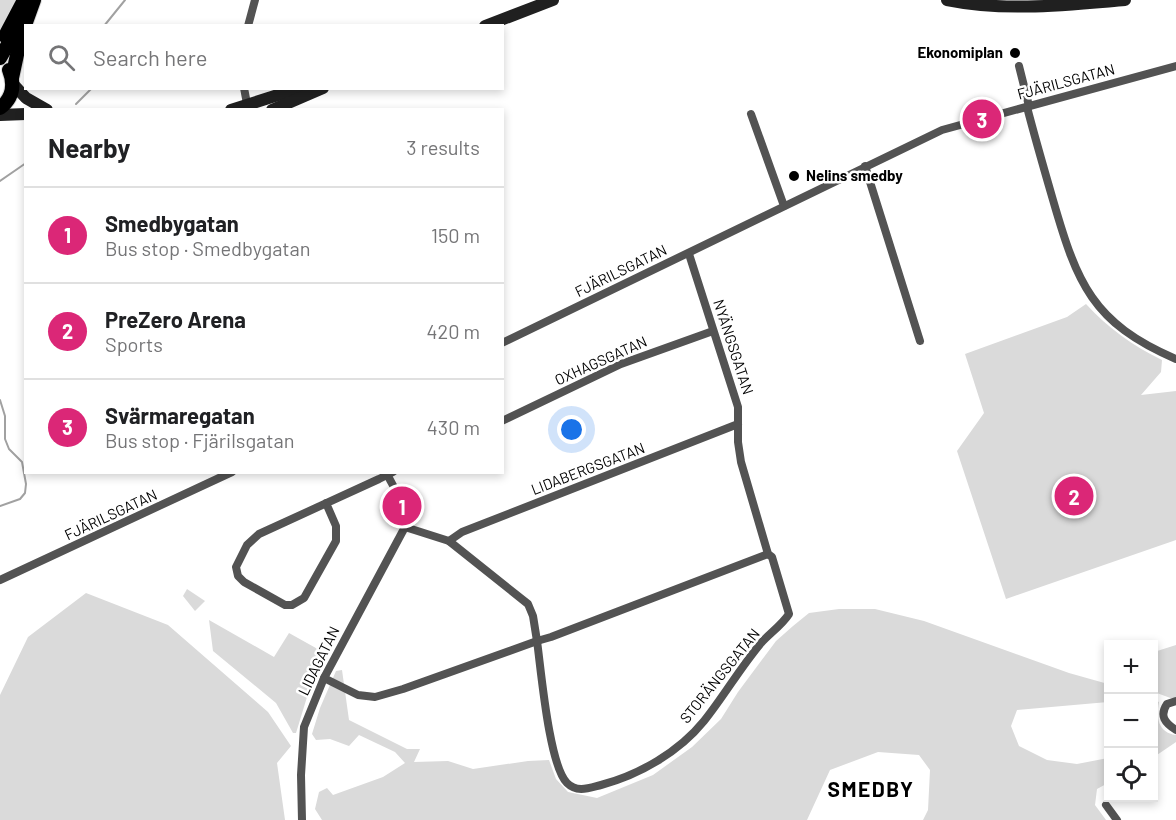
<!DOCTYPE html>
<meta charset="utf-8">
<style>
body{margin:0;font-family:Barlow,sans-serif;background:#f2f2f2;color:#202124}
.controls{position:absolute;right:18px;bottom:18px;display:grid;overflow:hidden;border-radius:0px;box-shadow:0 3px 9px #0003}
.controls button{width:54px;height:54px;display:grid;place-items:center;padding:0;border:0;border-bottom:2px solid #e0e0e0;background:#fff;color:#202124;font:30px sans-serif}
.you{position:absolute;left:572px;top:430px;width:21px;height:21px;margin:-15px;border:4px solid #fff;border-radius:50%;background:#1a73e8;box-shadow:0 0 0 9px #1a73e833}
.badge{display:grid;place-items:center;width:39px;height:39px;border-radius:50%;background:#db2777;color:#fff;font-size:20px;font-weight:700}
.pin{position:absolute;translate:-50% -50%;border:3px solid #fff;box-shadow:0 2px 6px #0006}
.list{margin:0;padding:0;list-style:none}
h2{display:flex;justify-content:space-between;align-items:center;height:78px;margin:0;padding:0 24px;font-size:26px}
h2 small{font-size:20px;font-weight:400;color:#757577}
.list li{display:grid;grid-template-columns:39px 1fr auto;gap:18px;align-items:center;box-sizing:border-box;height:96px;padding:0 24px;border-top:2px solid #e0e0e0}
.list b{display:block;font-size:22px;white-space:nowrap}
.list p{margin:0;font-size:20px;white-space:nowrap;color:#757577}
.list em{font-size:20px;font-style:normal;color:#757577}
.icon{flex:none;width:33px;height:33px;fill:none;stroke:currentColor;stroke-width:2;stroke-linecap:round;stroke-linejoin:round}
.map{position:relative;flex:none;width:1176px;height:820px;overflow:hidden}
.search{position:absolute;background:#fff;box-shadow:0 3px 9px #0003;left:24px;top:24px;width:480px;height:66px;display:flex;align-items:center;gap:15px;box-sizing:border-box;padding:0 21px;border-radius:0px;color:#757577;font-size:22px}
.panel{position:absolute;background:#fff;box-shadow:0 3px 9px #0003;left:24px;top:108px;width:480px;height:366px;border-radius:0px}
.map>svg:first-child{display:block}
</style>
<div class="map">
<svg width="1176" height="820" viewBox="0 0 1176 820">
<rect width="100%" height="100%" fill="#fff"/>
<g fill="#dadada">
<polygon points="0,0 18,0 0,37"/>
<path d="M1086,304C1108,328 1133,346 1162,360L1161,372L1141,395L1176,391V540L1006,599L957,451L984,413L965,354L1067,317Z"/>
<polygon points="187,589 205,601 195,611 183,596"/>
<polygon points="86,593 168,625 268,712 291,746 277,763 285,820 0,820 0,695 28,637"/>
<polygon points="839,609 875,609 924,621 1069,673 1108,684 1108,702 1017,710 1011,726 1019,746 1047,760 1077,764 1108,758 1108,783 1097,789 1095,805 1106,820 923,820 928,810 930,770 919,755 878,752 830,770 807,820 322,820 315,809 319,792 327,788 333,795 383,777 405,763 395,752 359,735 349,746 330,739 316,740 312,734 320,708 336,671 342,670 349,720 407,749 420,749 414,762 448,761 473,769 528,761 549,760 556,779 568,792 597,798 653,775 692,747 721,719 738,692 776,641 793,626 809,613"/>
<polygon points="209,620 274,657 289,633 323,652 324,656 311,684 296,733 293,733 276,703 213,651"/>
<polygon points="1176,645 1176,700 1154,692 1154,652"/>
<path d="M1154,700L1159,702C1156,717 1158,733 1176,735V742L1154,757Z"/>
</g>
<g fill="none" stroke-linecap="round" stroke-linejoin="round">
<g stroke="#a1a1a1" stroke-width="2">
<polyline points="104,26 125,0"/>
<polyline points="76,104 92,88"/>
<polyline points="0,181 26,163"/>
<polyline points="0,400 5,416 5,439 9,449 22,462 26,484 25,493 20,499 0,506"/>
</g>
<g stroke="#dbdbdb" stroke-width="16">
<g id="primary">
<polyline points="5,36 24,0"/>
<polyline points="0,58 16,30"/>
<polyline points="12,78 21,36 34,0"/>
<path d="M0,108C13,98 15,85 9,70"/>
</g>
</g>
<g stroke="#535353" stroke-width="8">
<polyline points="248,26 255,0"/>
<polyline points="1019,66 1029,106"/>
<polyline points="244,88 248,109"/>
<path d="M1027,107C1035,138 1044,169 1053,200C1077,283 1092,323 1176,359"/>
<polyline points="751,114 784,206"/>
<polyline points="865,166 920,341"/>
<polyline points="502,343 942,130 1176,66"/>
<polyline points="502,421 621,364 713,331"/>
<polyline points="326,503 336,526 336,541 304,598 292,605 285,605 244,582 238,576 236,567 247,545 259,534 379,479 393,472"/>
<polyline points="405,527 449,541 528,604 533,616 537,641 551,637 768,554"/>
<polyline points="449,541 462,532 738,424"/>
<polyline points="0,580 232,472"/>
<path d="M324,678L358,695L375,697L403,689L537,641C541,669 549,765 567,783C577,793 589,788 601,785C639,775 679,752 704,721C724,696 740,668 761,643C770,633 782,625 789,614L772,557L768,554L741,462L738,442V407L689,254"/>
<path d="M1176,701L1167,704C1159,716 1165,723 1176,730"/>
<polyline points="1106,805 1117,820"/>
<path d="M302,820L301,775L304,727L324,678L405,527C409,509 394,489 386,472"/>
</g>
<g stroke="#202020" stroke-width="12">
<path d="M947,0C1006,12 1066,5 1125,0"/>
<polyline points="485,26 553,0"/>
<polyline points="13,84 26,98 47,110"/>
<polyline points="231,110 300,88"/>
<polyline points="272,110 323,88"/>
<polyline points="0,115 26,114"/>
</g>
<use href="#primary" stroke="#000" stroke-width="14"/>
</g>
<g fill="#000" stroke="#fff" stroke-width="2">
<circle cx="1015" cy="53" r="6"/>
<circle cx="794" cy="176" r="6"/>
</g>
<g text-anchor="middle" stroke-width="5" stroke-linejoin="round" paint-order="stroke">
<g font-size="15" font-weight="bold" fill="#000" stroke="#fff" text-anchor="end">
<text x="1003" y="58">Ekonomiplan</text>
<text x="806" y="181" text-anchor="start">Nelins smedby</text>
</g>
<g font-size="15" fill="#000" stroke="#fff">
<text transform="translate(1066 82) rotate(-15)" y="5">FJÄRILSGATAN</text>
<text transform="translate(621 271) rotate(-26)" y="5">FJÄRILSGATAN</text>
<text transform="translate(733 347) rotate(72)" y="5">NYÄNGSGATAN</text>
<text transform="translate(601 361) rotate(-24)" y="5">OXHAGSGATAN</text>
<text transform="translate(588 469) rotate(-21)" y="5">LIDABERGSGATAN</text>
<text transform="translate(111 515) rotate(-25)" y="5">FJÄRILSGATAN</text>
<text transform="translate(319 661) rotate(-64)" y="5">LIDAGATAN</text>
<text transform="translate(720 676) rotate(-51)" y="5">STORÄNGSGATAN</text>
</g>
<g font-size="21" font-weight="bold" letter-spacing="1.5" fill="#000" stroke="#fff">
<text x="871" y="797">SMEDBY</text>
</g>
</g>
</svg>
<div class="controls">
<button>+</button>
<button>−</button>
<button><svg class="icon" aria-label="locate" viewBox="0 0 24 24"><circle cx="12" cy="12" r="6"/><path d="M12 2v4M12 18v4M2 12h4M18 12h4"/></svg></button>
</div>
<div class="you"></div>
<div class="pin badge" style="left:402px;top:506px">1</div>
<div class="pin badge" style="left:1074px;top:496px">2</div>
<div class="pin badge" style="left:982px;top:119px">3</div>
<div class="search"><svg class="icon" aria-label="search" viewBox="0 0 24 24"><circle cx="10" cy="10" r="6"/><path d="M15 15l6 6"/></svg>Search here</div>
<section class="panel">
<h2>Nearby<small>3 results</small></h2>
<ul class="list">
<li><span class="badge">1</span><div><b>Smedbygatan</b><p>Bus stop · Smedbygatan</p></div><em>150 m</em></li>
<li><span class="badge">2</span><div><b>PreZero Arena</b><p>Sports</p></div><em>420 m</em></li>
<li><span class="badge">3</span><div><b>Svärmaregatan</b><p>Bus stop · Fjärilsgatan</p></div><em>430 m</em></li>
</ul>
</section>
</div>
